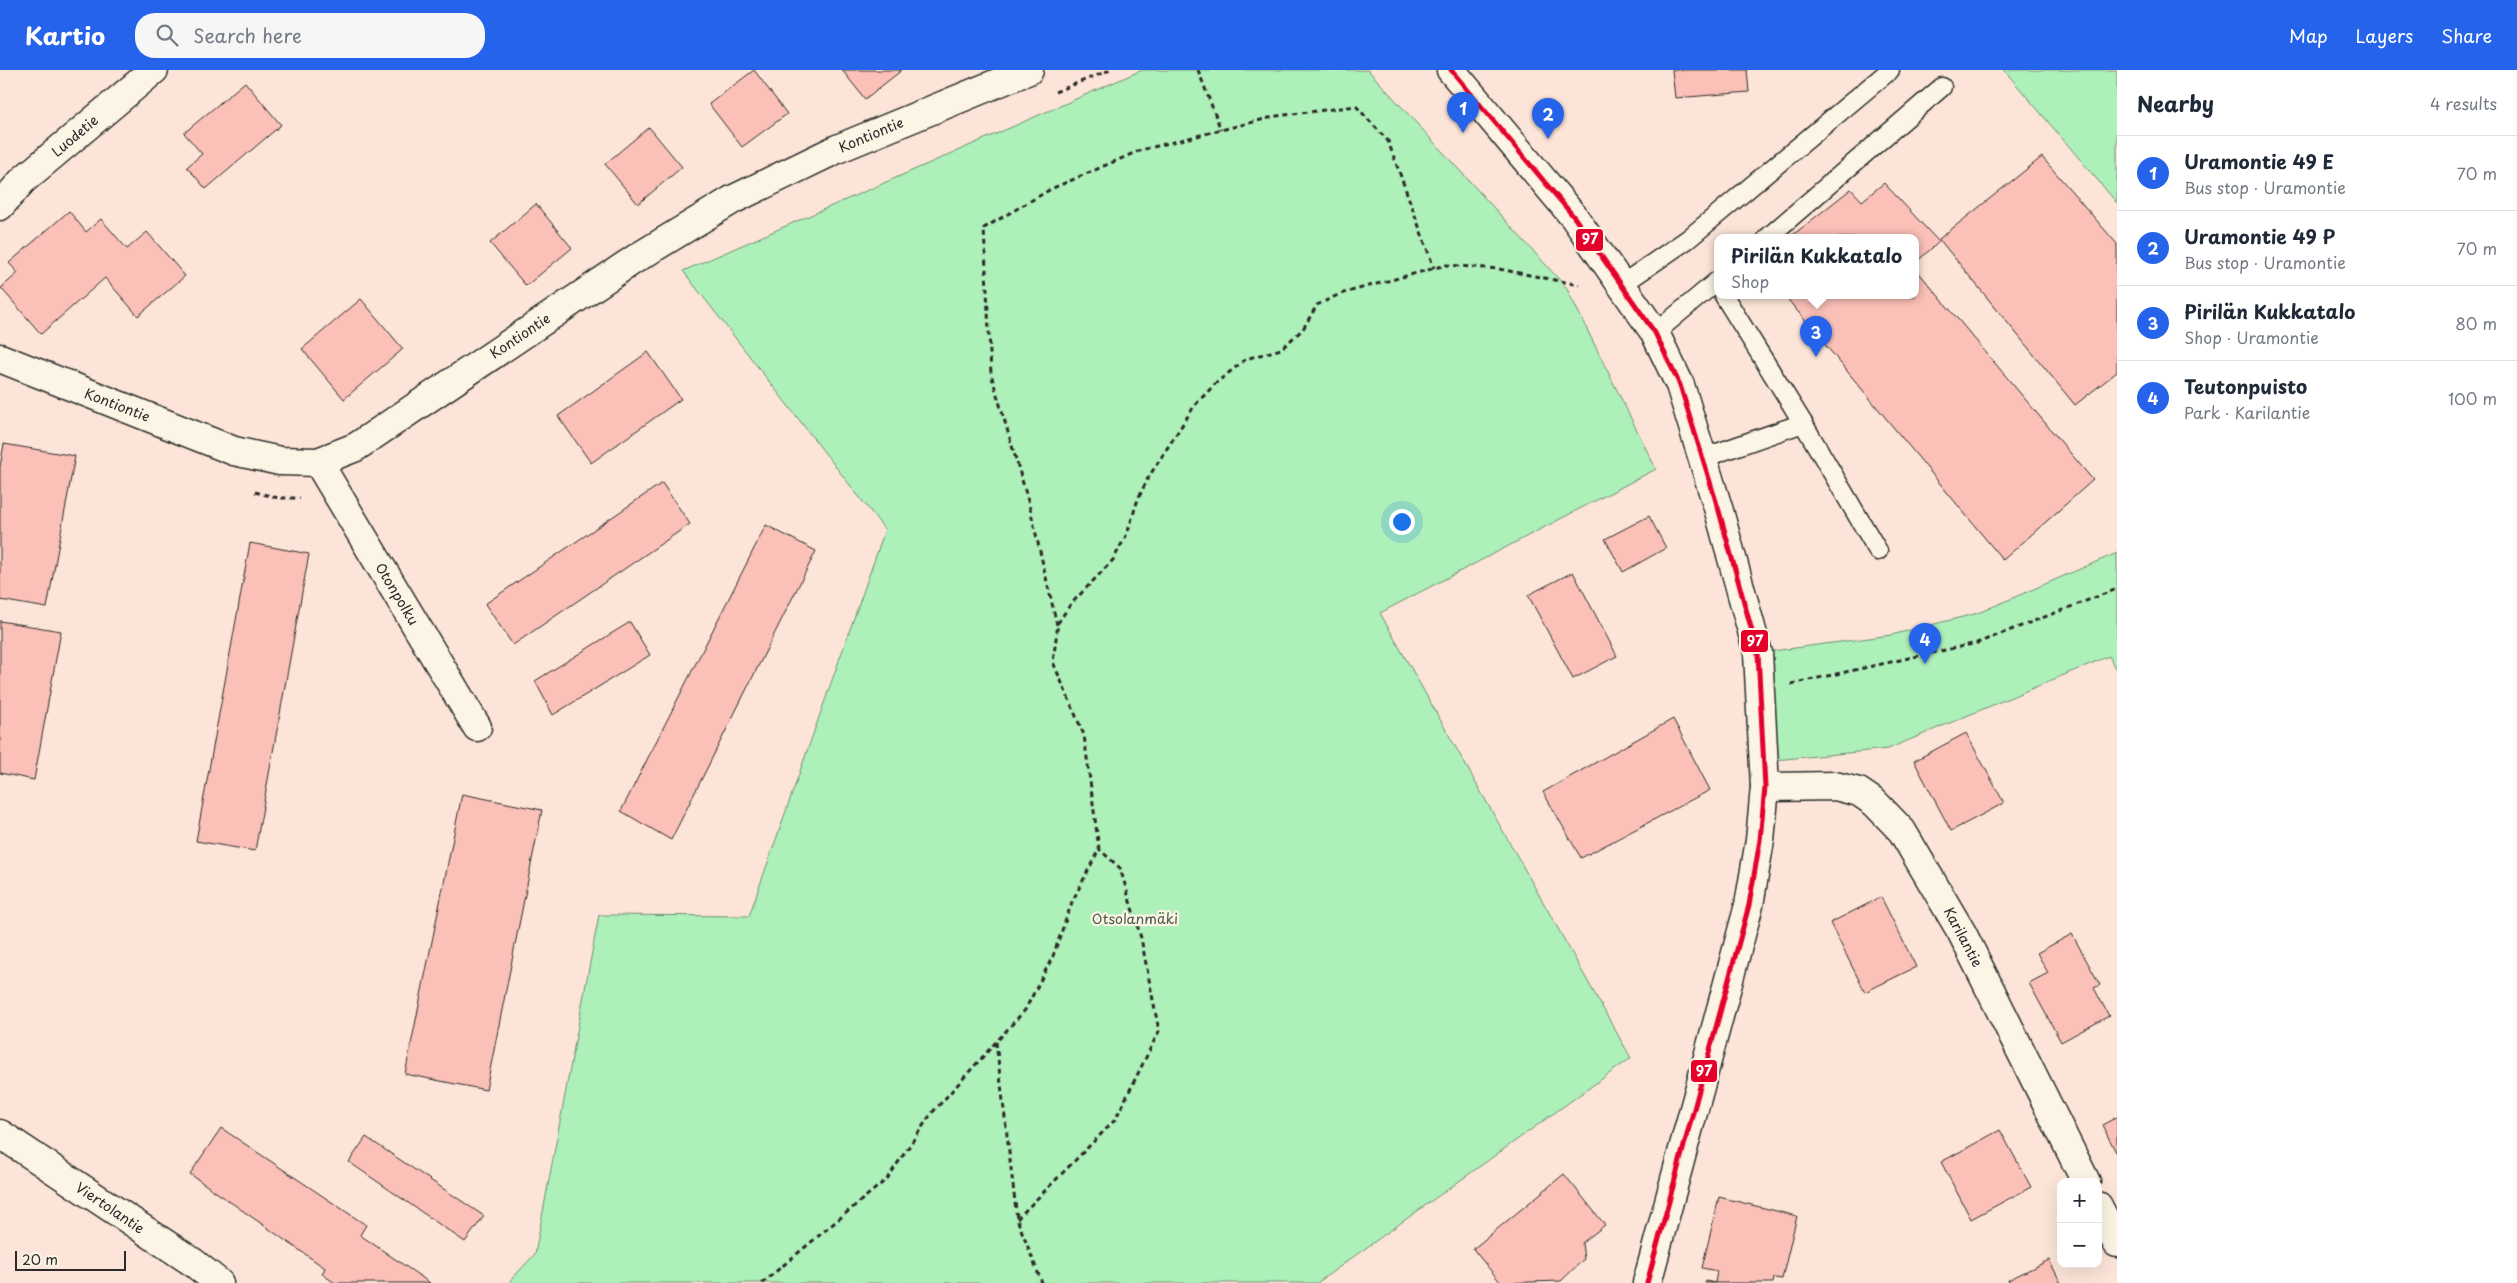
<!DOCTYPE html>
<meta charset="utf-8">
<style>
body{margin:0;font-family:"Playpen Sans",sans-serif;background:#f6f6f7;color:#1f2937}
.controls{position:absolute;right:15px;bottom:15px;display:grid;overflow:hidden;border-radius:10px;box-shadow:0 5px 20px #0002}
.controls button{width:45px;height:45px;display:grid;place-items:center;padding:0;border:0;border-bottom:1px solid #e0e1e3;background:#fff;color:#1f2937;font:25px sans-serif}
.scale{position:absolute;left:15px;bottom:12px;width:111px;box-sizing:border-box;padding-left:5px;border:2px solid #2b2b2b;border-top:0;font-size:14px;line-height:18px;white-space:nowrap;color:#2b2b2b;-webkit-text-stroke:4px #fcf5e5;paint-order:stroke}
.you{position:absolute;left:1401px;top:451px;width:18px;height:18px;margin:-12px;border:4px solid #fff;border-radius:50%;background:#1a73e8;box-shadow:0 0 0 8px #1a73e833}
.badge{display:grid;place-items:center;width:32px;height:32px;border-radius:50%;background:#2563eb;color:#fff;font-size:16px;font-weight:700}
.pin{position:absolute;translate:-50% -41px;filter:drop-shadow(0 1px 2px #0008)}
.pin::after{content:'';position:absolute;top:26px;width:18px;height:15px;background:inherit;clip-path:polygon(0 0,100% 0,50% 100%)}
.popup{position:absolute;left:1714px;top:164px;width:205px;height:65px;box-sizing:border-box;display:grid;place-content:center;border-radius:10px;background:#fff;filter:drop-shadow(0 1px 4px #0005);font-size:16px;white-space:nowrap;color:#747a83}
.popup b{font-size:19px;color:#1f2937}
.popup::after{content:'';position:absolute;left:50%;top:100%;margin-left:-10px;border:10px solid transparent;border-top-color:#fff}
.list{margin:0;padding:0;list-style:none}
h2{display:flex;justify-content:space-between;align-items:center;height:65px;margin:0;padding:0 20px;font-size:21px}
h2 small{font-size:16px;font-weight:400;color:#747a83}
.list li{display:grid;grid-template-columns:32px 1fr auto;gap:15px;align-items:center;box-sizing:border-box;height:75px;padding:0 20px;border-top:1px solid #e0e1e3}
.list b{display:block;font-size:19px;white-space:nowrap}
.list p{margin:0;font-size:16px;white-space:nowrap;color:#747a83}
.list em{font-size:16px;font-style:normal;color:#747a83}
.icon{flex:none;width:28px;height:28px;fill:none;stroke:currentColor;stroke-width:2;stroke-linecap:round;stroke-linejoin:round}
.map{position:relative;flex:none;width:2117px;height:1213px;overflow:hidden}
header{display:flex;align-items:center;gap:30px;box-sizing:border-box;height:70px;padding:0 25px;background:#2563eb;color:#fff}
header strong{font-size:24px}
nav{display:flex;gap:28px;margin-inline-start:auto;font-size:18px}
.search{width:350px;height:45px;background:#f6f6f7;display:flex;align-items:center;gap:12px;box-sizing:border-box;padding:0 18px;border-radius:20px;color:#747a83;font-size:19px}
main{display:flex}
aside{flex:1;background:#fff}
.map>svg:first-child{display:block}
</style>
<header>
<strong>Kartio</strong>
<div class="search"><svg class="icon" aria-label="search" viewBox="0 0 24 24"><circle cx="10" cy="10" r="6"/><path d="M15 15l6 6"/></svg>Search here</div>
<nav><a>Map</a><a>Layers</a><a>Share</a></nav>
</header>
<main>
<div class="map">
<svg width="2117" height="1213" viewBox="0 0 2117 1213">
<rect width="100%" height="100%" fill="#fce5d8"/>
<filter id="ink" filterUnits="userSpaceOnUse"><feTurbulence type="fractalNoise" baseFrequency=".02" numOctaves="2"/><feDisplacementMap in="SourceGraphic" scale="10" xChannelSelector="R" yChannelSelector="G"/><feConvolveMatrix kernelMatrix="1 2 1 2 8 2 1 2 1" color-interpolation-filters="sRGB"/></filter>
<g filter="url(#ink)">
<g fill="#aef0b9" stroke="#6c8e72">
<polygon points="1142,0 1368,0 1566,217 1656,399 1380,543 1631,988 1317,1213 508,1213 535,1184 599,845 749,846 885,460 683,201"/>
<polygon points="2004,0 2117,0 2117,133"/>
<polygon points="2117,483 2117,602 2109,586 1888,679 1765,691 1758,583 1891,565 1978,543"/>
</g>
<g fill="#fbc0b8" stroke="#2b2b2b">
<polygon points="754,0 787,44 742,77 709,34"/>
<polygon points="842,0 902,0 865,29"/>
<polygon points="1672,0 1747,0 1749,22 1675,28"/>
<polygon points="245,12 281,55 206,119 187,97 202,84 184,63"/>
<polygon points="649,57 682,97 638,134 605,94"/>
<polygon points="2042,87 2117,174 2117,302 2075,335 1939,169"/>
<polygon points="1884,113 1939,172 1915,193 1915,168 1789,168 1851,119 1862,131"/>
<polygon points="536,134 572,178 526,216 490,173"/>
<polygon points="69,141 86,162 101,149 127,179 147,162 185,206 138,246 105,208 41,264 1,218 18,203 9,193"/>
<polygon points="1915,198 2093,410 2003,490 1785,226 1915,226"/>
<polygon points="361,229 403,279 344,329 302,279"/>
<polygon points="648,282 681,329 591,393 558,346"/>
<polygon points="4,374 75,386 47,538 0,530 0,397"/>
<polygon points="662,413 690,454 513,575 485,534"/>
<polygon points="1649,446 1666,478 1623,502 1605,469"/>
<polygon points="766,455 816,481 671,770 621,741"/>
<polygon points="250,473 309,484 255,781 196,771"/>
<polygon points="1573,502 1617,586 1573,609 1528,525"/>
<polygon points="0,551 61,561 34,710 0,703"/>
<polygon points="630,552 650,585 553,645 535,611"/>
<polygon points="1673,649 1710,720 1581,788 1543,722"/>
<polygon points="1966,663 2004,733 1951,761 1914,691"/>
<polygon points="462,724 542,740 486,1020 405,1004"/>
<polygon points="1881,827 1916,897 1865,922 1830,853"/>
<polygon points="2072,864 2100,915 2094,918 2109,946 2061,972 2029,913 2048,903 2037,883"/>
<polygon points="2117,1047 2117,1084 2102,1055"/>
<polygon points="221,1058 366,1155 360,1165 430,1213 335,1213 322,1204 325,1198 190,1104"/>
<polygon points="2000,1060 2031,1117 1971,1149 1941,1092"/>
<polygon points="366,1067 484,1146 465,1172 349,1092"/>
<polygon points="1564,1104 1605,1155 1582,1173 1584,1189 1561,1211 1501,1213 1473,1179"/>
<polygon points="1719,1127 1797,1146 1782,1209 1774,1208 1773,1213 1705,1213 1706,1211 1715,1213 1717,1201 1702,1198"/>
<polygon points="2049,1190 2061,1213 2010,1213 2008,1210"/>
</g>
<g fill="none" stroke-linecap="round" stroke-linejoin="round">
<g stroke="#2b2b2b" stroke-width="21">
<g id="lane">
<polyline points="1767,168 1942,17"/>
<polyline points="1621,215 1688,169 1890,0"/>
<polyline points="1655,263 1717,211"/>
<polyline points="1803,353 1878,481"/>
<polyline points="1703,388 1803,353 1724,226"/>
</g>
</g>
<g stroke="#2b2b2b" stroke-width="31">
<g id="street">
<polyline points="0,136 23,110 154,0"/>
<polyline points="318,392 477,657"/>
<polyline points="1765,717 1835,716 1859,722 1875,733 1902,761 1962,863 2086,1112"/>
<polyline points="0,1064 194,1193 219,1213"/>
<polyline points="2098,1136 2117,1173"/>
</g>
</g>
<g stroke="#2b2b2b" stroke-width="31">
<g id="secondary">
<polyline points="1451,0 1574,147 1655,263 1680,315 1719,441 1758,583 1765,717 1760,770 1749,835 1647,1213"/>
<polyline points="0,288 234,381 280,391 318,392 356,377 635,189 732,130 837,79 1029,0"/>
</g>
</g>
<g stroke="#2b2b2b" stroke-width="3" stroke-dasharray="5 4" stroke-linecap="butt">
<polyline points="1198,0 1221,60"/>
<polyline points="1055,22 1110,0"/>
<polyline points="255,422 278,428 300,428"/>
<polyline points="1057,555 1029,434 991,304 984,158 1051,119 1141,80 1277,46 1356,36 1388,71 1434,198"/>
<polyline points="1791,614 1977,573 2117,519"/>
<polyline points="996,972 1017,1149 1042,1213"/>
<polyline points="1017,1149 1115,1050 1159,961 1141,868 1120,798 1099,779"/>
<polyline points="762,1213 887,1109 931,1044 1025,940 1053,886 1072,832 1099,779 1084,665 1053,592 1058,553 1070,535 1113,490 1127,464 1138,429 1148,408 1195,335 1216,313 1246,289 1281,279 1303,259 1317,235 1340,224 1446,195 1499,199 1580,215"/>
</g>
<use href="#lane" stroke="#fcf5e5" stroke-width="18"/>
<use href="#street" stroke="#fcf5e5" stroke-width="28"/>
<use href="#secondary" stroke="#fcf5e5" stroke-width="28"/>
<g stroke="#fcf5e5" stroke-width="9">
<polyline id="bus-1" points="1451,0 1574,147 1655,263 1680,315 1719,441 1758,583 1765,717 1760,770 1749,835 1647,1213"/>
</g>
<use href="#bus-1" stroke="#e4002b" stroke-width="5"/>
</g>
</g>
<g text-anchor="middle" stroke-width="4.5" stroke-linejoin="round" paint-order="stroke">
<g font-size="14" fill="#2b2b2b" stroke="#fcf5e5">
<text transform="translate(871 65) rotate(-23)" y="5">Kontiontie</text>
<text transform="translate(75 66) rotate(-40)" y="5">Luodetie</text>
<text transform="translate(520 266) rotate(-34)" y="5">Kontiontie</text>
<text transform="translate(117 335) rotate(21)" y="5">Kontiontie</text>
<text transform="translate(397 524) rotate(59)" y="5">Otonpolku</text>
<text transform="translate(1963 867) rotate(62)" y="5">Karilantie</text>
<text transform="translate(110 1138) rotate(34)" y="5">Viertolantie</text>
</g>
<g font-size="14" fill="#4c5c4e" stroke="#fcf5e5">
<text x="1135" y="854">Otsolanmäki</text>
</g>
</g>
<g stroke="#fcf5e5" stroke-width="2">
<rect x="1575" y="158" width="29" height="24" rx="5" fill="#e4002b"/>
<rect x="1740" y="559" width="29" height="24" rx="5" fill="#e4002b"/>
<rect x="1690" y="989" width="28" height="24" rx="5" fill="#e4002b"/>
</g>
<g font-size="14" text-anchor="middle" font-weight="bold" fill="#fff">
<text x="1590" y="174">97</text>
<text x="1755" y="576">97</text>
<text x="1704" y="1006">97</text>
</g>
</svg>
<div class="controls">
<button>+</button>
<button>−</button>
</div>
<div class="scale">20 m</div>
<div class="you"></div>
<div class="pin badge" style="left:1463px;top:63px">1</div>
<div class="pin badge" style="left:1548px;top:69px">2</div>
<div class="pin badge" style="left:1816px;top:287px">3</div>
<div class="popup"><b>Pirilän Kukkatalo</b>Shop</div>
<div class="pin badge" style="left:1925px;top:594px">4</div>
</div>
<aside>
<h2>Nearby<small>4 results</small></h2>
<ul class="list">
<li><span class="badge">1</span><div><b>Uramontie 49 E</b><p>Bus stop · Uramontie</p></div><em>70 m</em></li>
<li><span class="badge">2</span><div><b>Uramontie 49 P</b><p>Bus stop · Uramontie</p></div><em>70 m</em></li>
<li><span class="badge">3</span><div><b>Pirilän Kukkatalo</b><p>Shop · Uramontie</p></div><em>80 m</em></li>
<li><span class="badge">4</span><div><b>Teutonpuisto</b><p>Park · Karilantie</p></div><em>100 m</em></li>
</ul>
</aside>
</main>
